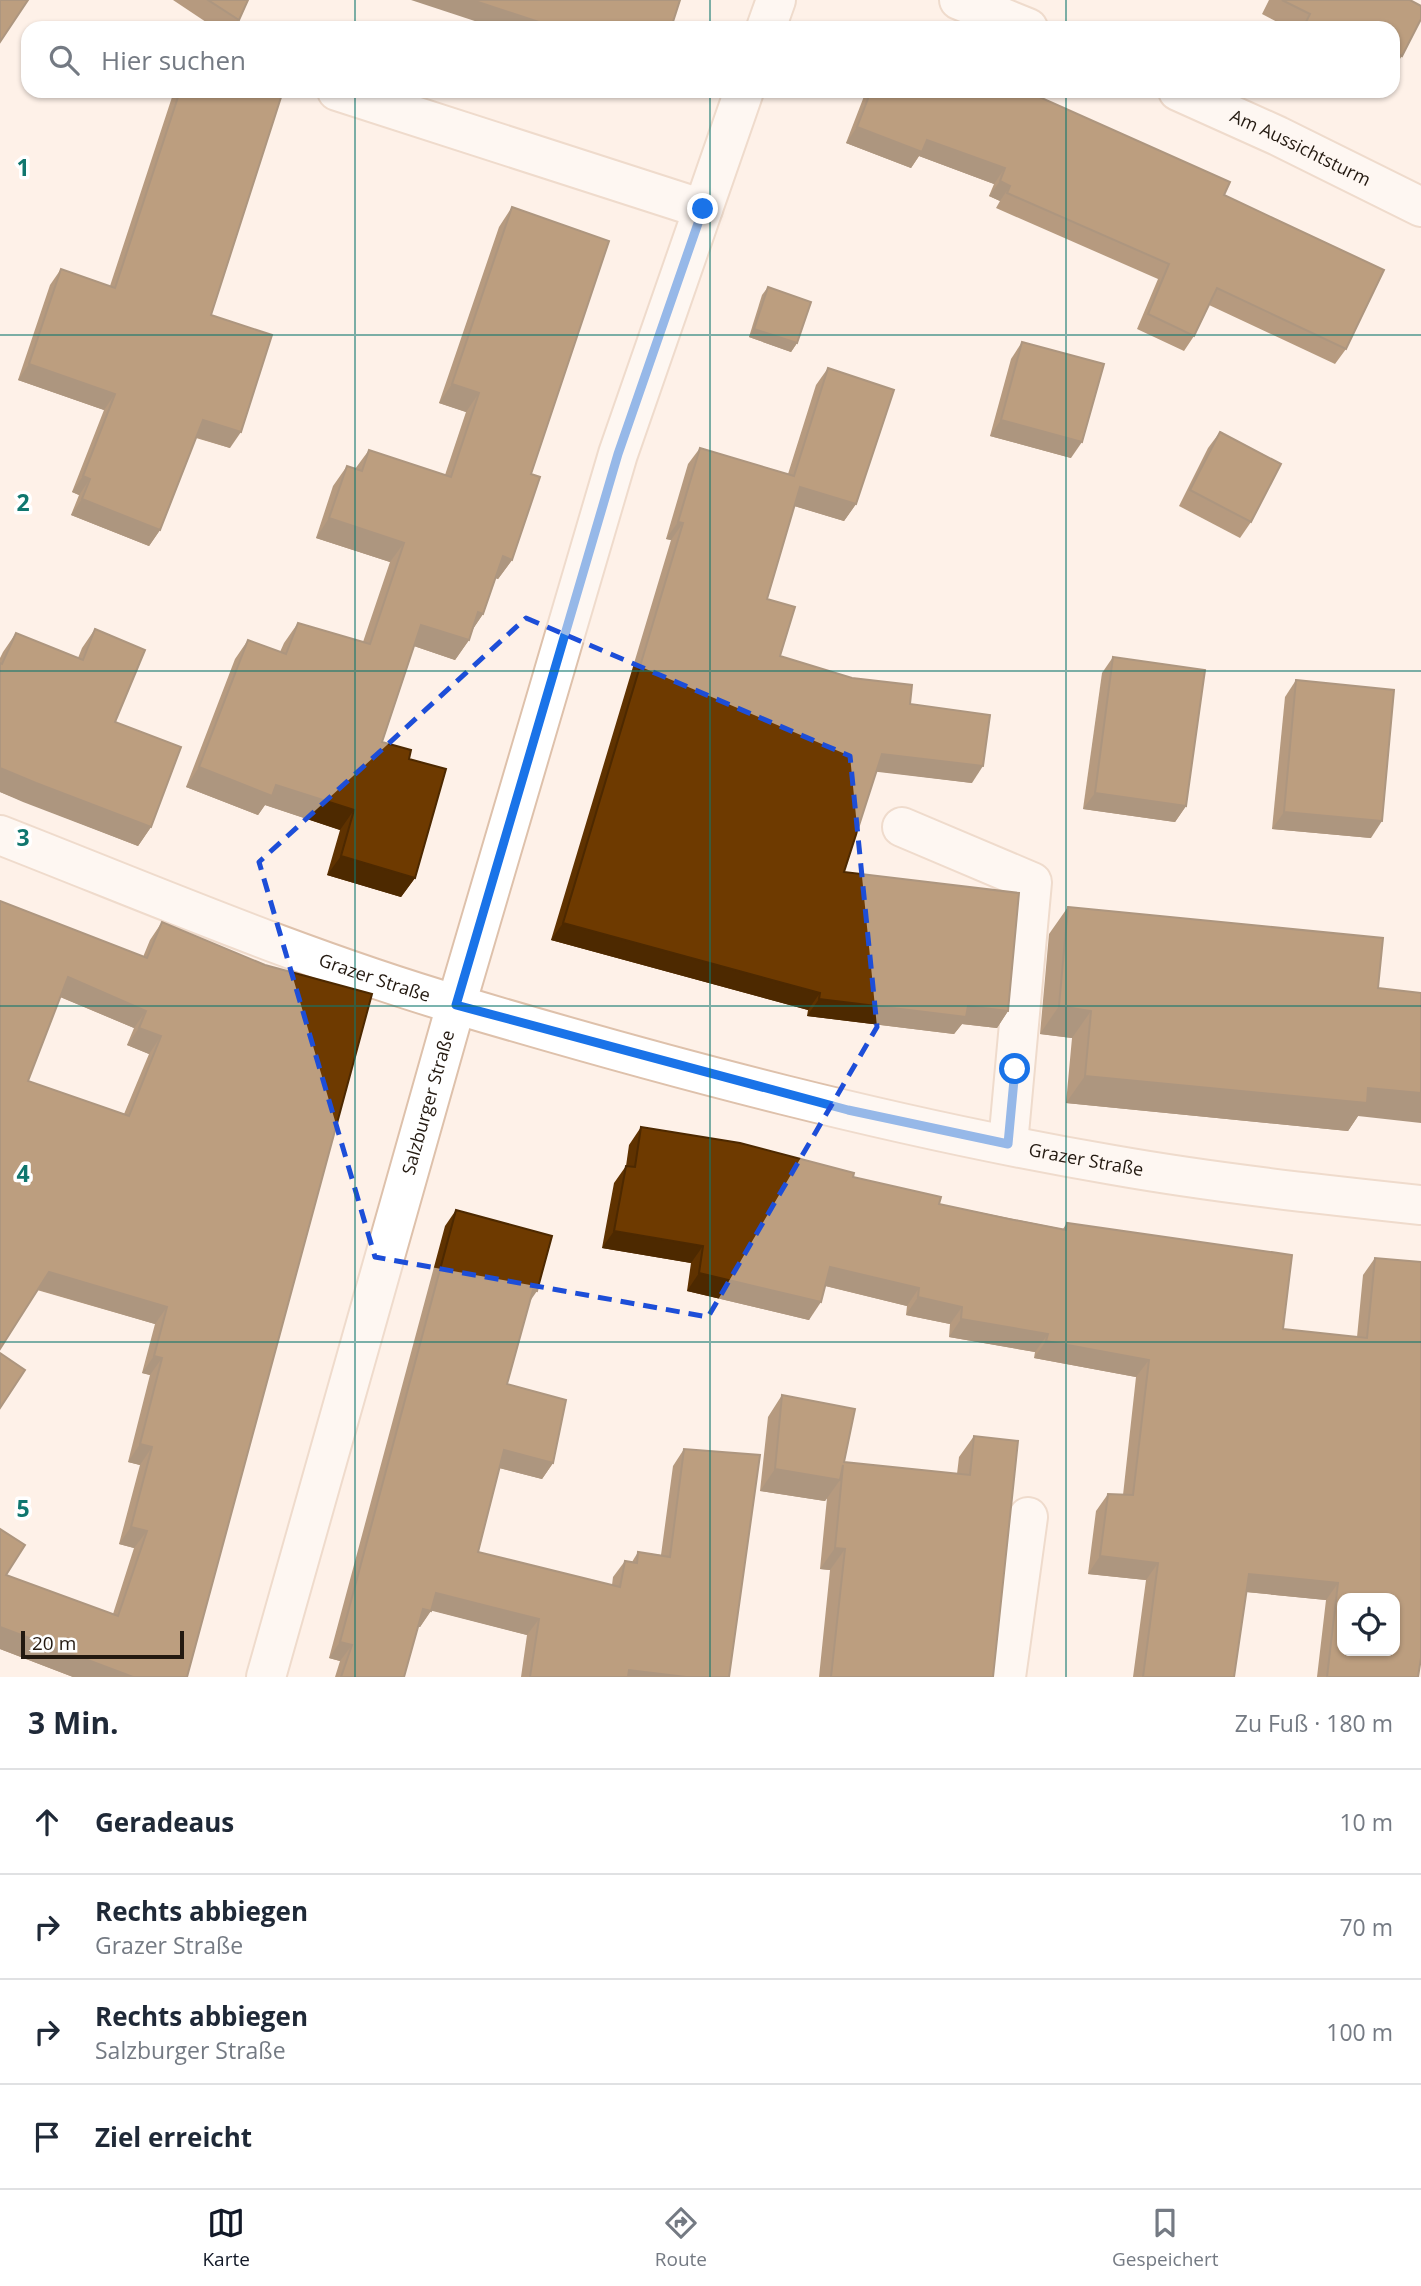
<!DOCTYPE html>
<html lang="de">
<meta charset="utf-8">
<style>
body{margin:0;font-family:"Open Sans",sans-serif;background:#f6f6f7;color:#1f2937}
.controls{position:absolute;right:21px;bottom:21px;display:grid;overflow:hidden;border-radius:14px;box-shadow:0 2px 5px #0004}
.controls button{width:63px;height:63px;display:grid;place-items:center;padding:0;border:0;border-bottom:2px solid #e0e1e3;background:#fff;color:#1f2937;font:35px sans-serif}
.scale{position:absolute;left:21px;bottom:18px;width:163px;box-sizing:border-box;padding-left:7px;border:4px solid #231910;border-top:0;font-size:19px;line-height:24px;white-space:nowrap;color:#231910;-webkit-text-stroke:5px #fff;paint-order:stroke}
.stop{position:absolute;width:21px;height:21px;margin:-16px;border:5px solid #1a73e8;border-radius:50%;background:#fff}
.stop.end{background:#1a73e8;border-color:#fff;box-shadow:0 2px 7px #0008}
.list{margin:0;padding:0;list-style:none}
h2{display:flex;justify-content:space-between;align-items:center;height:91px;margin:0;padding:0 28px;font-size:30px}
h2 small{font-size:23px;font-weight:400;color:#747a83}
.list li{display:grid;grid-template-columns:46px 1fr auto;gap:21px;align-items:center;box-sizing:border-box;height:105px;padding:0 28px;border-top:2px solid #e0e1e3}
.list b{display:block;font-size:26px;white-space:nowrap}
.list p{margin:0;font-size:23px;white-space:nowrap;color:#747a83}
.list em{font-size:23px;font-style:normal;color:#747a83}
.icon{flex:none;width:38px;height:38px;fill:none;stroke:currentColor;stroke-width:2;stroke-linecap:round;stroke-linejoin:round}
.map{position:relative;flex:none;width:1421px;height:1677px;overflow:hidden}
.search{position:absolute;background:#fff;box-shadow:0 2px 5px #0004;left:21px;right:21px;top:21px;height:77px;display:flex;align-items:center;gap:18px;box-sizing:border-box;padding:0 24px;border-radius:21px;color:#747a83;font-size:26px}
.sheet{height:511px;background:#fff}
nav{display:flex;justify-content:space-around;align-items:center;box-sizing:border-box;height:98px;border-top:2px solid #e0e1e3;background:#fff;font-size:19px;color:#747a83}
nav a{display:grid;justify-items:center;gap:4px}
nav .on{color:#111827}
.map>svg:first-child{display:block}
</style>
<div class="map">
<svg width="1421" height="1677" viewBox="0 0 1421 1677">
<rect width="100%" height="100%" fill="#fef1e8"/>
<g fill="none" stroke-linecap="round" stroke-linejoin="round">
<g stroke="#dec1ab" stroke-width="42">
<g id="minor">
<polyline points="959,0 1028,28"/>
<polyline points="766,28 776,0"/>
<polyline points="337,91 703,209"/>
<path id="s1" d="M1178,91L1278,136L1421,207"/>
<polyline points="902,827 1032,882 1008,1144"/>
<path id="s2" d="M0,835C151,894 302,959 458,1005C670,1068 895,1128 1113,1165C1215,1183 1318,1194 1421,1205"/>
<path id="s3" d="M266,1677L456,1005L618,454L744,91"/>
<polyline points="1006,1677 1028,1517"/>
</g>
</g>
<use href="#minor" stroke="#fff" stroke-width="38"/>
</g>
<g fill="#5f3200" fill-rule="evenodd">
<polygon points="173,0 248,0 239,20 233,28 215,28"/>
<polygon points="1269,0 1410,0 1402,56 1393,69 1393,28 1289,28 1262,14"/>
<polygon points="174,91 283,91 211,315 230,448 196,438 160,530 149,546 71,515 79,495 72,492 104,410 18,380 50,285 61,269 110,286"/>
<polygon points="866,91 1026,91 1224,195 1346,349 1335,364 1209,305 1194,336 1184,351 1137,329 1158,279 996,208 1000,201 989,196 994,184 919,156 911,168 846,143"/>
<polygon points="512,207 531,474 512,560 498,579 495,578 483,614 473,629 469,640 455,660 414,646 382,742 409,759 415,878 401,897 327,875 340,830 265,805 258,815 186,787 235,659 248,640 280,652 284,643 298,623 363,642 390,562 316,538 333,486 347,466 355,469 369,450 445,475 466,412 439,403 499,227"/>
<polygon points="768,287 797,343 791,352 749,337 762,295"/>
<polygon points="1022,342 1071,458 990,436 1011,359"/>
<polygon points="828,368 856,504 844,521 794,506 767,599 780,656 910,704 972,783 876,771 844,872 1008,1011 997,1028 962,1024 954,1034 807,1016 808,1010 551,940 671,540 666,539 688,464 700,448 788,474 816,385"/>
<polygon points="1220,432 1251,522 1240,538 1179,506 1208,448"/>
<polygon points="95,629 115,722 151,827 138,846 0,792 0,658 3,652 16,633 78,658 82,648"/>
<polygon points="1113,657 1186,806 1175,822 1083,809 1102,673"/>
<polygon points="1296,680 1371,838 1272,829 1285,697"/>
<path d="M0,901L143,957L150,940L162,922L187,1677H73L0,1649L6,1575L113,1614L134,1548L119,1544L140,1465L128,1462L150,1375L142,1373L155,1324L37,1290ZM60,997L134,1028L127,1045L149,1054L124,1114L28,1081Z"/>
<polygon points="1068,907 1378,988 1358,1116 1348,1131 1066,1103 1072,1038 1040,1034 1049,934"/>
<polygon points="641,1127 853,1177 939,1204 1063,1229 1067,1223 1283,1329 1357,1337 1363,1275 1375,1258 1418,1677 1317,1677 1326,1600 1246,1592 1234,1677 1133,1677 1146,1580 1088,1574 1096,1511 1108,1494 1123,1495 1136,1377 1034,1358 1035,1352 949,1337 950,1324 906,1315 907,1306 825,1286 809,1320 687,1291 691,1263 602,1248 614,1183 626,1166 629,1145"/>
<polygon points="456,1210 530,1301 507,1384 553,1463 542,1479 499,1468 478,1552 612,1585 613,1577 625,1561 632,1562 638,1552 661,1555 673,1466 684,1449 729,1677 521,1677 527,1635 431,1610 420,1627 418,1627 404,1677 335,1677 340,1661 329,1658 445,1226"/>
<polygon points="782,1395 844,1462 957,1474 959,1457 974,1436 993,1677 819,1677 830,1570 820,1569 827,1498 825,1501 760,1491 768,1417"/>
</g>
<g fill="#4d2900">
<polygon points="411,0 472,0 557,28 496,28"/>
<polygon points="857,127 927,140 1005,168 994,184 919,156 911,168 846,143"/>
<polygon points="1000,181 1010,186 1000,201 989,196"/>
<polygon points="754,329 797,343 791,352 749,337"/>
<polygon points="29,364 115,394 104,410 18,380"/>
<polygon points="452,384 479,393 466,412 439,403"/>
<polygon points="203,420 241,432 230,448 192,436"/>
<polygon points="1001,420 1082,442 1071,458 990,436"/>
<polygon points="83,476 90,479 79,495 72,492"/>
<polygon points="800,487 856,504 844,521 788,504"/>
<polygon points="82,499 160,530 149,546 71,515"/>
<polygon points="329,518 404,543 390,562 316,538"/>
<polygon points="678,522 683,523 671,540 666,539"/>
<polygon points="503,556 512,560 498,579 489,575"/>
<polygon points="478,612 483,614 470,633"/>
<polygon points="421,625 469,640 455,660 408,644"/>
<polygon points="882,754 983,766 972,783 870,771"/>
<polygon points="199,767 276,785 354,810 340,830 265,805 258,815 186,787"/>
<polygon points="0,768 151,827 138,846 23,802 0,792"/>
<polygon points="1095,793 1186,806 1175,822 1083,809"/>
<polygon points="1284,812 1382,821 1371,838 1272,829"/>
<polygon points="341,856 415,878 401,897 327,875"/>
<polygon points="563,923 820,993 808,1010 551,940"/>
<polygon points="68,977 146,1011 134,1028 56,995"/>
<polygon points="819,999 968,1006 1008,1011 997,1028 962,1024 954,1034 807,1016"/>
<polygon points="1059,1006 1091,1011 1072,1038 1040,1034"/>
<polygon points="139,1028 161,1036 149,1054 127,1045"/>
<polygon points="1085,1076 1368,1088 1421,1093 1421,1123 1358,1116 1348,1131 1066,1103"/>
<polygon points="614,1231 703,1246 691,1263 602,1248"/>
<polygon points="830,1267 919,1288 907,1306 818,1284"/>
<polygon points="49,1272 167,1307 155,1324 36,1289"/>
<polygon points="699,1273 821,1302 809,1320 687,1291"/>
<polygon points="533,1290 537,1291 526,1307"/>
<polygon points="918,1297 962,1307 950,1324 906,1315"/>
<polygon points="961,1319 1048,1334 1035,1352 949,1337"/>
<polygon points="1046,1341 1149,1360 1136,1377 1034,1358"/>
<polygon points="154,1356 162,1358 150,1375 142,1373"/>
<polygon points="140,1444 152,1447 140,1465 128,1462"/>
<polygon points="504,1450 553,1463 542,1479 492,1466"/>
<polygon points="775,1469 840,1480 825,1501 760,1491"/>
<polygon points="131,1527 147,1531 134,1548 119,1544"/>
<polygon points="835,1548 845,1549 830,1570 820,1569"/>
<polygon points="1100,1556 1158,1563 1146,1580 1088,1574"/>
<polygon points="1249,1574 1338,1583 1326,1600 1236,1591"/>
<polygon points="436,1593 539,1619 527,1635 425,1609"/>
<polygon points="423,1609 431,1611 420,1627 411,1625"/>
<polygon points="0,1627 133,1677 73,1677 0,1649"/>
<polygon points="340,1642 352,1645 340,1661 329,1658"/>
<polygon points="629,1670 686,1677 624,1677"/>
</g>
<g fill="#6e3a00" stroke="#4d2900" stroke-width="2" fill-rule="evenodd">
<polygon points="0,0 28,0 0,42"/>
<polygon points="208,0 248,0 239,20"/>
<polygon points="472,0 680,0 671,28 557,28"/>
<polygon points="1282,0 1410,0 1421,6 1421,19 1402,56 1393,51 1393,28 1308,28 1304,26 1310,14"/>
<polygon points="180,91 283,91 211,315 272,335 241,432 203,420 160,530 82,499 90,479 83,476 115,394 29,364 61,269 115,288"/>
<polygon points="871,91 1026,91 1230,182 1224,195 1384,270 1346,349 1217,288 1194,336 1148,314 1169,264 1007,193 1010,186 1000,181 1005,168 927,140 922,152 857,127"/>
<polygon points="512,207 609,241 531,474 540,477 512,560 503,556 483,614 478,612 469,640 421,625 382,742 411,750 409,759 446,769 415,878 341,856 354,810 276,785 272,796 199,767 248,640 286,654 298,623 370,644 404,543 329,518 347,466 362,471 369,450 451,477 479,393 452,384"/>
<polygon points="768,287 811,302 797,343 754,329"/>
<polygon points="1022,342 1104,364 1082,442 1001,420"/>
<polygon points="828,368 894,390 856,504 800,487 767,599 795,607 780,656 852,678 912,685 910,704 990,715 983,766 882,754 844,872 1019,893 1008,1011 968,1006 966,1017 819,999 820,993 563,923 683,523 678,522 700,448 794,476"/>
<polygon points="1220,432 1281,464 1251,522 1190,490"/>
<polygon points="95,629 145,650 115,722 181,747 151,827 36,783 0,768 0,663 2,664 16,633 83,660"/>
<polygon points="1113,657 1205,670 1186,806 1095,793"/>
<polygon points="1296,680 1394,690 1382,821 1284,812"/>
<path d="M0,901L147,958L162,922L265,965L372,994L187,1677H133L0,1627V1529L25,1545L6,1575L118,1616L147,1531L131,1527L152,1447L140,1444L162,1358L154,1356L167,1307L49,1272L0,1349ZM68,977L146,1011L139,1028L161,1036L129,1116L28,1081Z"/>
<polygon points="1068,907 1383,938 1378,988 1421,993 1421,1093 1368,1088 1367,1103 1085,1076 1091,1011 1059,1006"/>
<path d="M641,1127L740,1143L854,1173L853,1177L941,1197L939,1204L1009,1219L1066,1230L1067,1223L1292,1255L1283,1329L1367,1338L1375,1258L1421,1262V1658L1418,1677H1327L1338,1583L1249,1574L1234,1677H1143L1158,1563L1100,1556L1108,1494L1133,1495L1149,1360L1046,1341L1048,1334L961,1319L962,1307L918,1297L919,1288L830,1267L821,1302L699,1273L703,1246L614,1231L626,1166L635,1167ZM1342,1598H1395V1651H1342Z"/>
<polygon points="456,1210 552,1236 537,1291 533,1290 507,1384 566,1400 553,1463 504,1450 478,1552 620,1587 625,1561 637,1563 638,1552 670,1557 684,1449 760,1455 729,1677 686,1677 629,1670 628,1677 530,1677 539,1619 436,1593 431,1611 423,1609 404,1677 341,1677 352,1645 340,1642"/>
<polygon points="0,1353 25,1370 0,1408"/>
<polygon points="782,1395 855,1409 844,1462 970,1475 974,1436 1018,1441 993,1677 831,1677 845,1549 835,1548 843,1465 840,1480 775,1469"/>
</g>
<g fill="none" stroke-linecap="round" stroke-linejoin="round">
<polyline stroke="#1a73e8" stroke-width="9" points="703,209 618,454 456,1005 848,1110 1008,1144 1015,1069"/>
</g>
<path d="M0 0H1421V1677H0ZM526,618L850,756L877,1027L708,1317L375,1257L259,862Z" fill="#fef1e8" fill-opacity=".55" fill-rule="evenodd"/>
<path fill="none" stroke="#1d4ed8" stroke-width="5" stroke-dasharray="14 9" stroke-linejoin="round" d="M526,618L850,756L877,1027L708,1317L375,1257L259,862Z"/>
<path fill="none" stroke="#0f766e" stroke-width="2" stroke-opacity="0.55" d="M355,0V28M710,0V28M1066,0V28M355,91V1677M710,91V1677M1066,91V1677M0,335H1421M0,671H1421M0,1006H1421M0,1342H1421"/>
<g text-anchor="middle" stroke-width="7" stroke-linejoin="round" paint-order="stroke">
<g font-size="18" fill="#231910" stroke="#fff">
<text dy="6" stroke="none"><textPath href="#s1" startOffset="135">Am Aussichtsturm</textPath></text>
<text dy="6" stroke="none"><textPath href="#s2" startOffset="401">Grazer Straße</textPath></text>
<text dy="6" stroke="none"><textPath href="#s3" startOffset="597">Salzburger Straße</textPath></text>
<text dy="6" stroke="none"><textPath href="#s2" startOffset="1136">Grazer Straße</textPath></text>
</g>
</g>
<g font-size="23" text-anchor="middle" font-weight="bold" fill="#0f766e" stroke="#fff" stroke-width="7" stroke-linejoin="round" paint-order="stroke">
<text x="23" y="176">1</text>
<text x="23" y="511">2</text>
<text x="23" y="846">3</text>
<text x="23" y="1182">4</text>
<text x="23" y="1517">5</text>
</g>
</svg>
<div class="controls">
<button><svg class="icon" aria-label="locate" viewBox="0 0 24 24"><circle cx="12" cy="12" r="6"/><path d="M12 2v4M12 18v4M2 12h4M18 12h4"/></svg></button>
</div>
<div class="scale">20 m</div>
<div class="stop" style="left:1015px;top:1069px"></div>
<div class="stop end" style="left:703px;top:209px"></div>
<div class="search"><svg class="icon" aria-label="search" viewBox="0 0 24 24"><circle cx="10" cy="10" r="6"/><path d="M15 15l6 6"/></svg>Hier suchen</div>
</div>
<section class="sheet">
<h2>3 Min.<small>Zu Fuß · 180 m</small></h2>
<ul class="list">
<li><svg class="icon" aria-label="ahead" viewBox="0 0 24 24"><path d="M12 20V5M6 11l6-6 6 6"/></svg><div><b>Geradeaus</b></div><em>10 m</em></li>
<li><svg class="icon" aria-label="right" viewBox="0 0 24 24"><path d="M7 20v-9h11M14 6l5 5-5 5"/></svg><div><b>Rechts abbiegen</b><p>Grazer Straße</p></div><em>70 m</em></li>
<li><svg class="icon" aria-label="right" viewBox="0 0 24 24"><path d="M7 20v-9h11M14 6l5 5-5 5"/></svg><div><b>Rechts abbiegen</b><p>Salzburger Straße</p></div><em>100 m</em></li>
<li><svg class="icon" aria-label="arrive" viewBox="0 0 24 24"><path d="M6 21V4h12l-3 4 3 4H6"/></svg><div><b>Ziel erreicht</b></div></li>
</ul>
</section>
<nav>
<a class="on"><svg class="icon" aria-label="map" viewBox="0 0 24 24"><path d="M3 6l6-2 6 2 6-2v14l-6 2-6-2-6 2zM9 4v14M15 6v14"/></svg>Karte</a>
<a><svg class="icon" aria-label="directions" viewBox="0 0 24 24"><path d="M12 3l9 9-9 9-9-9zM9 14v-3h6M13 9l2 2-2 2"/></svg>Route</a>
<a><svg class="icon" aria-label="saved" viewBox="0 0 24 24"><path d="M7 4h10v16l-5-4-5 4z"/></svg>Gespeichert</a>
</nav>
